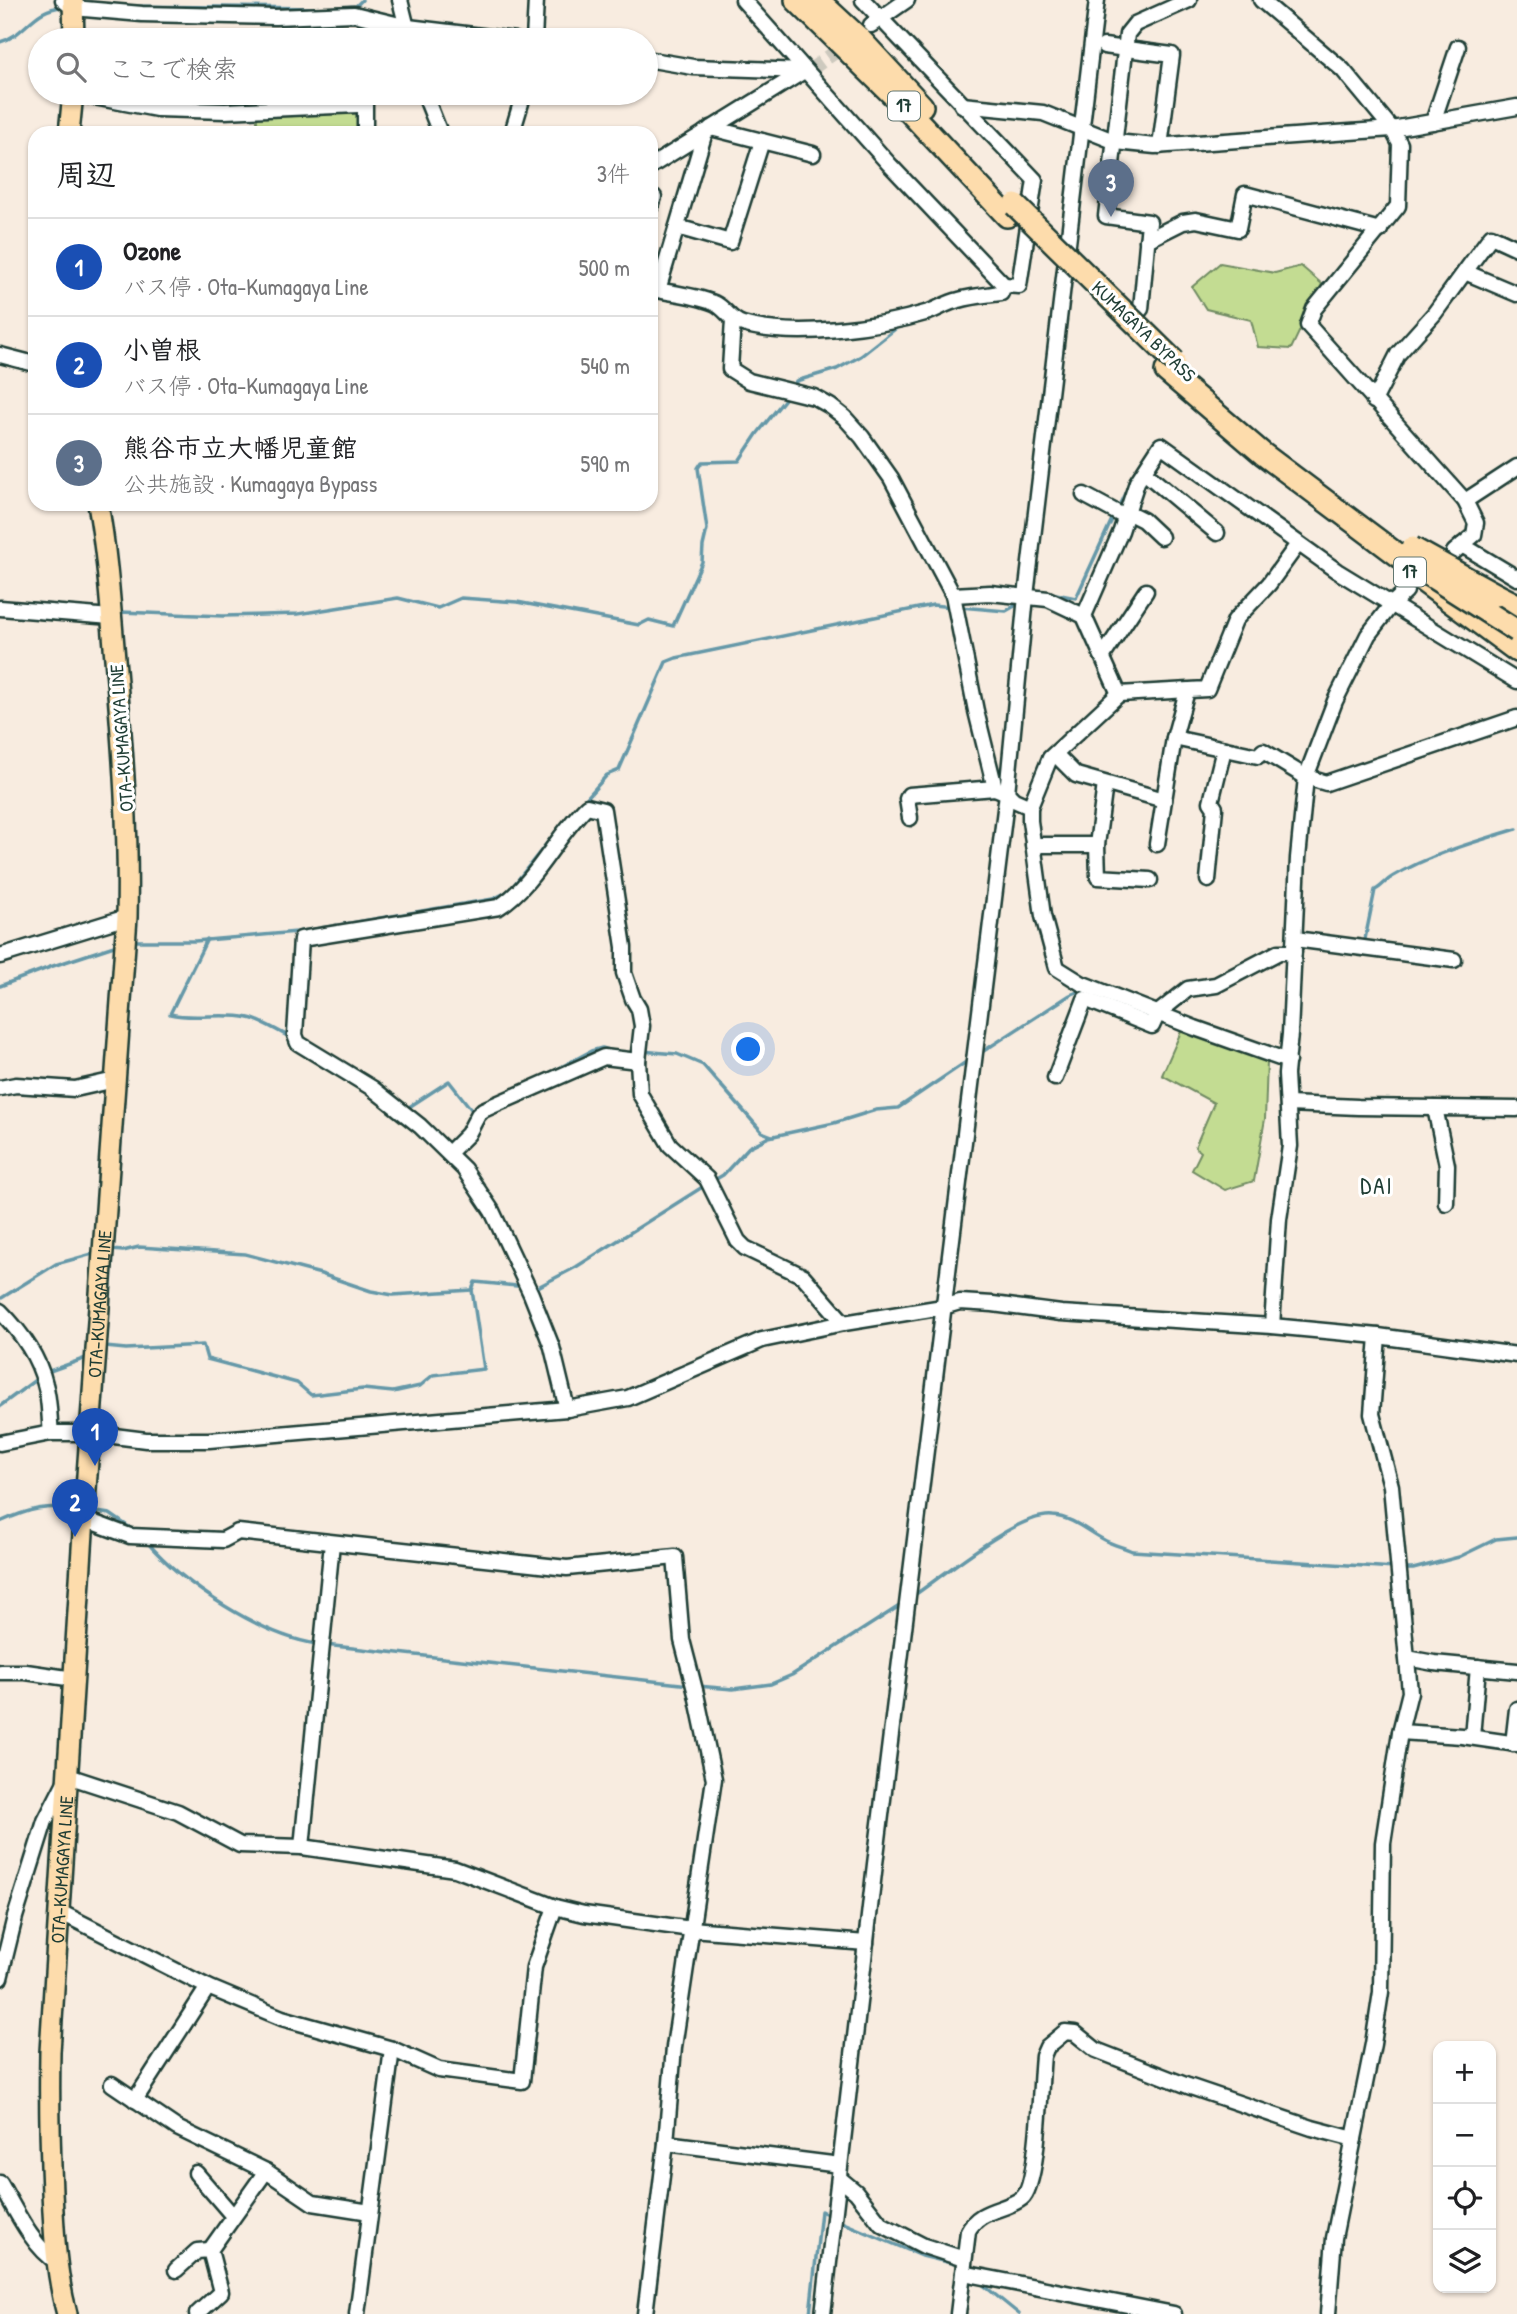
<!DOCTYPE html>
<html lang="ja">
<meta charset="utf-8">
<style>
body{margin:0;font-family:"Patrick Hand","Klee One",sans-serif;background:#f2f2f2;color:#202124}
.controls{position:absolute;right:21px;bottom:21px;display:grid;overflow:hidden;border-radius:14px;box-shadow:0 2px 5px #0004}
.controls button{width:63px;height:63px;display:grid;place-items:center;padding:0;border:0;border-bottom:2px solid #e0e0e0;background:#fff;color:#202124;font:35px sans-serif}
.you{position:absolute;left:749px;top:1050px;width:24px;height:24px;margin:-18px;border:5px solid #fff;border-radius:50%;background:#1a73e8;box-shadow:0 0 0 10px #1a73e833}
.badge{display:grid;place-items:center;width:46px;height:46px;border-radius:50%;background:#ea580c;color:#fff;font-size:23px;font-weight:700}
.pin{position:absolute;translate:-50% -58px;filter:drop-shadow(0 2px 4px #0008)}
.pin::after{content:'';position:absolute;top:37px;width:24px;height:21px;background:inherit;clip-path:polygon(0 0,100% 0,50% 100%)}
.list{margin:0;padding:0;list-style:none}
h2{display:flex;justify-content:space-between;align-items:center;height:91px;margin:0;padding:0 28px;font-size:30px}
h2 small{font-size:23px;font-weight:400;color:#757577}
.list li{display:grid;grid-template-columns:46px 1fr auto;gap:21px;align-items:center;box-sizing:border-box;height:98px;padding:0 28px;border-top:2px solid #e0e0e0}
.list b{display:block;font-size:26px;white-space:nowrap}
.list p{margin:0;font-size:23px;white-space:nowrap;color:#757577}
.list em{font-size:23px;font-style:normal;color:#757577}
.icon{flex:none;width:38px;height:38px;fill:none;stroke:currentColor;stroke-width:2;stroke-linecap:round;stroke-linejoin:round}
.map{position:relative;flex:none;width:1517px;height:2314px;overflow:hidden}
.search{position:absolute;background:#fff;box-shadow:0 2px 5px #0004;left:28px;top:28px;width:630px;height:77px;display:flex;align-items:center;gap:18px;box-sizing:border-box;padding:0 24px;border-radius:38px;color:#757577;font-size:26px}
.panel{position:absolute;background:#fff;box-shadow:0 2px 5px #0004;left:28px;top:126px;width:630px;height:385px;border-radius:21px}
.map>svg:first-child{display:block}
</style>
<div class="map">
<svg width="1517" height="2314" viewBox="0 0 1517 2314">
<rect width="100%" height="100%" fill="#f8ece0"/>
<filter id="ink" filterUnits="userSpaceOnUse"><feTurbulence type="fractalNoise" baseFrequency=".0143" numOctaves="2"/><feDisplacementMap in="SourceGraphic" scale="14" xChannelSelector="R" yChannelSelector="G"/><feConvolveMatrix kernelMatrix="1 2 1 2 8 2 1 2 1" color-interpolation-filters="sRGB"/></filter>
<g filter="url(#ink)">
<g fill="#c3dc92" stroke="#718c63" stroke-width="2">
<polygon points="362,108 361,133 257,133 257,114"/>
<polygon points="1220,263 1275,273 1301,266 1322,284 1291,349 1258,347 1251,320 1206,309 1192,287"/>
<polygon points="1183,1027 1267,1062 1265,1119 1254,1181 1225,1190 1192,1170 1201,1152 1195,1147 1214,1103 1162,1075"/>
</g>
<g fill="none" stroke-linecap="round" stroke-linejoin="round">
<g stroke="#6598a8" stroke-width="3.5">
<polyline points="125,6 327,8 356,6 362,0"/>
<path d="M0,42C25,36 33,8 63,7"/>
<polyline points="793,388 796,381 837,369 861,356 899,326"/>
<polyline points="1118,508 1128,487"/>
<polyline points="1039,592 1041,591 1076,598 1114,515"/>
<polyline points="17,602 75,607"/>
<polyline points="960,607 1006,611 1020,603"/>
<polyline points="120,612 223,616 298,614 398,598 438,608 461,598 517,602 639,625 649,620 673,626 702,562 703,546 707,529 698,468 702,462 739,461 757,434 789,394"/>
<polyline points="584,801 607,775 619,770 666,662 676,658 933,605 952,607"/>
<path d="M207,939L170,1014C195,1020 223,1012 249,1018C263,1021 277,1031 290,1037"/>
<polyline points="131,941 195,941 297,932 493,899 509,891 566,819"/>
<path d="M1364,944L1375,890C1382,887 1385,881 1392,877C1428,855 1477,841 1517,829"/>
<polyline points="0,986 53,966 117,945"/>
<polyline points="641,1051 677,1054 703,1065 762,1132 772,1136"/>
<polyline points="979,1054 1070,995 1082,990"/>
<polyline points="550,1073 591,1051 602,1048 613,1051"/>
<polyline points="406,1109 449,1081 471,1109 480,1106"/>
<polyline points="711,1182 723,1175 749,1147 769,1137 834,1123 876,1110 898,1108 969,1060"/>
<polyline points="111,1250 123,1251 139,1247 245,1254 321,1274 371,1291 393,1295 472,1290"/>
<polyline points="536,1288 576,1267 704,1186"/>
<polyline points="0,1299 56,1264 96,1253"/>
<polyline points="105,1347 126,1349 203,1345 207,1359 297,1383 311,1395 363,1389 393,1392 420,1386 433,1375 484,1369 472,1290 475,1282 517,1286"/>
<polyline points="47,1372 86,1358"/>
<polyline points="0,1406 38,1378"/>
<polyline points="90,1511 110,1514 136,1532"/>
<path d="M0,1522C29,1509 47,1504 79,1509"/>
<path d="M147,1542C184,1585 260,1635 317,1644"/>
<polyline points="1402,1569 1413,1569 1459,1557 1496,1539 1517,1537"/>
<path d="M913,1596C943,1576 1018,1512 1053,1516C1073,1517 1089,1533 1106,1541C1114,1545 1123,1547 1132,1551L1395,1568"/>
<polyline points="325,1645 690,1685"/>
<polyline points="697,1686 733,1689 771,1684 792,1675 904,1603"/>
<polyline points="839,2221 922,2256 955,2264"/>
<polyline points="982,2284 1019,2314"/>
<polyline points="810,2314 821,2211 829,2215"/>
</g>
<polyline stroke="#cdc9be" stroke-width="14" stroke-dasharray="14 7" stroke-linecap="butt" points="810,70 848,43"/>
<g stroke="#1f3d34" stroke-width="19">
<g id="minor">
<polyline points="63,0 73,8 142,14 275,17 354,14 408,27 515,40"/>
<polyline points="400,0 410,40"/>
<polyline points="863,0 1035,180 1019,286 1004,285"/>
<polyline points="1261,0 1343,70 1392,129 1400,144 1398,206 1314,309 1308,325 1465,501 1476,523 1474,535 1454,552"/>
<polyline points="871,25 907,0"/>
<polyline points="534,40 536,0"/>
<polyline points="1104,46 1172,55 1160,146"/>
<polyline points="646,59 693,67 805,71"/>
<polyline points="73,93 157,109 225,111 358,105 369,93"/>
<polyline points="424,93 440,133"/>
<polyline points="962,105 1043,113 1116,142 1155,146 1392,129 1517,107"/>
<polyline points="1433,122 1458,47"/>
<polyline points="711,128 813,154"/>
<polyline points="365,133 365,97"/>
<polyline points="512,133 524,93"/>
<polyline points="651,166 804,71"/>
<polyline points="651,196 654,197 651,206"/>
<polyline points="677,227 730,242 762,141"/>
<polyline points="1147,240 1183,222 1196,220 1238,229 1245,194 1380,230"/>
<polyline points="1465,272 1517,294"/>
<path d="M651,289C671,293 695,295 714,303C726,308 730,321 743,324C794,339 879,327 929,312C939,308 949,302 959,300C973,296 987,295 1001,293L1004,285L889,164L743,0"/>
<polyline points="658,290 705,132"/>
<polyline points="1141,309 1149,222 1106,216 1127,34 1135,24 1189,0"/>
<polyline points="733,320 730,369 749,381 814,397 830,406 844,417 862,437 891,478 953,595 976,711 995,788 1007,793 1014,800 1030,807 1030,821 1043,916 1057,968 1081,983 1195,1028 1288,1061"/>
<polyline points="0,355 35,364"/>
<polyline points="1374,401 1398,354 1434,314 1491,236 1517,248"/>
<polyline points="1144,472 1217,533"/>
<polyline points="1084,495 1125,517"/>
<polyline points="1465,501 1517,467"/>
<polyline points="1127,512 1143,520 1161,537"/>
<polyline points="1462,545 1517,578"/>
<polyline points="953,595 990,593 1048,599 1084,616 1119,694 1207,689 1235,620 1269,584 1298,544"/>
<polyline points="0,608 111,617"/>
<polyline points="1084,616 1121,531 1137,482 1161,445 1337,571 1517,681"/>
<polyline points="1103,656 1146,591"/>
<polyline points="1174,738 1258,756 1263,751 1306,777 1326,783 1517,718"/>
<polyline points="1055,754 1076,775 1164,800"/>
<polyline points="1105,784 1097,845 1098,877 1150,880"/>
<polyline points="1030,807 1050,758 1119,694"/>
<polyline points="910,818 907,799 909,795 995,788"/>
<polyline points="1157,844 1174,738 1187,691"/>
<polyline points="1033,845 1097,845"/>
<polyline points="1208,880 1215,808 1211,802 1224,749"/>
<polyline points="1295,939 1454,960"/>
<polyline points="0,956 127,917"/>
<polyline points="1055,1078 1085,999 1152,1026 1158,1013 1188,989 1216,985 1279,952 1294,952"/>
<polyline points="0,1088 16,1085 75,1089 115,1080"/>
<polyline points="1288,1104 1358,1107 1517,1109"/>
<polyline points="1435,1108 1447,1165 1446,1203"/>
<polyline points="449,1153 468,1134 478,1115 483,1110 604,1057 638,1061"/>
<path d="M0,1311C21,1332 38,1355 45,1384C50,1400 49,1418 51,1433"/>
<polyline points="1272,1326 1279,1219 1290,1146 1286,1074 1290,1034 1298,858 1306,777 1335,701 1368,635 1392,604 1406,591"/>
<path d="M567,1409L552,1347L531,1294L492,1211L464,1169L420,1126L372,1088L298,1043L295,1035L301,939L499,907C536,883 555,837 587,806L603,810L624,947V973L633,999L639,1009L642,1026L638,1061L640,1094L670,1145L707,1179L738,1241L745,1248L803,1276L844,1323"/>
<polyline points="0,1443 51,1433 90,1433 146,1440 209,1440 567,1409 628,1398 762,1340 844,1323 943,1307 960,1302 993,1304 1061,1313 1272,1326 1378,1336 1517,1355"/>
<polyline points="84,1519 130,1536 223,1540 238,1532 567,1568 675,1557 682,1640 696,1694 714,1779 674,2047 666,2143 645,2314"/>
<polyline points="1407,1658 1434,1663 1517,1671"/>
<polyline points="0,1672 26,1672 74,1679"/>
<polyline points="1400,1732 1462,1736 1517,1744"/>
<polyline points="1472,1737 1478,1667"/>
<polyline points="1513,1744 1517,1709"/>
<polyline points="302,1847 332,1543"/>
<polyline points="58,1911 208,1987 282,2018 392,2049 439,2070 522,2081 534,1967 555,1907"/>
<polyline points="0,1978 15,1917 45,1821 68,1776 178,1812 240,1845 302,1847 455,1869 555,1907 584,1914 691,1929 866,1943"/>
<polyline points="112,2084 177,2128 266,2171 313,2203 370,2212"/>
<polyline points="135,2100 208,1987"/>
<polyline points="666,2143 840,2165"/>
<polyline points="196,2173 233,2216"/>
<polyline points="839,2178 856,2192 881,2224 924,2246 964,2259"/>
<path d="M0,2183C14,2207 33,2248 57,2262"/>
<polyline points="176,2270 197,2251 210,2250"/>
<polyline points="963,2273 1174,2314"/>
<polyline points="197,2314 221,2292 210,2250 266,2171"/>
<polyline points="357,2314 392,2049"/>
<polyline points="823,2314 875,1864 1007,793 1026,596 1097,0"/>
<path d="M958,2314L968,2231C980,2208 1004,2212 1022,2198C1039,2185 1040,2081 1043,2056L1047,2047L1065,2032L1075,2033L1096,2050L1188,2086L1312,2128L1354,2139"/>
<polyline points="1328,2314 1334,2238 1373,2044 1381,1992 1383,1843 1400,1732 1410,1692 1391,1486 1372,1414 1378,1336"/>
</g>
</g>
<g stroke="#1f3d34" stroke-width="24">
<g id="major">
<polyline points="73,0 74,40"/>
<polyline points="69,133 73,93"/>
<path id="s1" d="M67,2314C56,2274 54,2233 52,2192C50,2145 49,2099 50,2052L84,1517L127,917C129,834 123,752 116,670C111,614 108,559 98,504"/>
</g>
</g>
<g stroke="#1f3d34" stroke-width="26">
<g id="highway">
<polyline points="796,0 903,105 1007,216"/>
<polyline points="818,0 859,38 922,106"/>
<polyline points="1166,371 1263,454 1399,556"/>
<polyline points="1420,579 1517,651"/>
<polyline points="1497,595 1517,605"/>
</g>
</g>
<use href="#minor" stroke="#fff" stroke-width="14"/>
<use href="#major" stroke="#fddcac" stroke-width="19"/>
<use href="#highway" stroke="#fddcac" stroke-width="21"/>
<g stroke="#1f3d34" stroke-width="26" stroke-linecap="butt">
<g id="highway-bridge">
<polyline points="1015,205 1174,361"/>
<polyline points="1412,548 1497,595"/>
<polyline points="1399,556 1517,631"/>
</g>
</g>
<use href="#highway-bridge" stroke="#fddcac" stroke-width="21"/>
</g>
</g>
<g text-anchor="middle" stroke-width="6" stroke-linejoin="round" paint-order="stroke">
<g fill="#fff" stroke="#627771" stroke-width="2">
<rect x="888" y="91.5" width="32" height="29" rx="5"/>
<rect x="1394" y="557.5" width="32" height="29" rx="5"/>
</g>
<g font-size="18" font-weight="bold" fill="#1f3d34">
<text x="904" y="112">17</text>
<text x="1410" y="578">17</text>
</g>
<g font-size="19" fill="#1f3d34" stroke="#fff">
<text transform="translate(1144 331) rotate(44)" y="7">KUMAGAYA BYPASS</text>
<text transform="translate(121 738) rotate(-94)" y="7">OTA-KUMAGAYA LINE</text>
<text dy="7" stroke="none"><textPath href="#s1" startOffset="1013">OTA-KUMAGAYA LINE</textPath></text>
<text dy="7" stroke="none"><textPath href="#s1" startOffset="446">OTA-KUMAGAYA LINE</textPath></text>
</g>
<g font-size="23" letter-spacing="2" fill="#1f3d34" stroke="#fff">
<text x="1377" y="1194">DAI</text>
</g>
</g>
</svg>
<div class="controls">
<button>+</button>
<button>−</button>
<button><svg class="icon" aria-label="locate" viewBox="0 0 24 24"><circle cx="12" cy="12" r="6"/><path d="M12 2v4M12 18v4M2 12h4M18 12h4"/></svg></button>
<button><svg class="icon" aria-label="layers" viewBox="0 0 24 24"><path d="M12 4l9 5-9 5-9-5zM3 14l9 5 9-5"/></svg></button>
</div>
<div class="you"></div>
<div class="pin badge" style="left:95px;top:1466px;background:#1a4fb4">1</div>
<div class="pin badge" style="left:75px;top:1537px;background:#1a4fb4">2</div>
<div class="pin badge" style="left:1111px;top:217px;background:#5c6f8a">3</div>
<div class="search"><svg class="icon" aria-label="search" viewBox="0 0 24 24"><circle cx="10" cy="10" r="6"/><path d="M15 15l6 6"/></svg>ここで検索</div>
<section class="panel">
<h2>周辺<small>3件</small></h2>
<ul class="list">
<li><span class="badge" style="background:#1a4fb4">1</span><div><b>Ozone</b><p>バス停 · Ota-Kumagaya Line</p></div><em>500 m</em></li>
<li><span class="badge" style="background:#1a4fb4">2</span><div><b>小曽根</b><p>バス停 · Ota-Kumagaya Line</p></div><em>540 m</em></li>
<li><span class="badge" style="background:#5c6f8a">3</span><div><b>熊谷市立大幡児童館</b><p>公共施設 · Kumagaya Bypass</p></div><em>590 m</em></li>
</ul>
</section>
</div>
